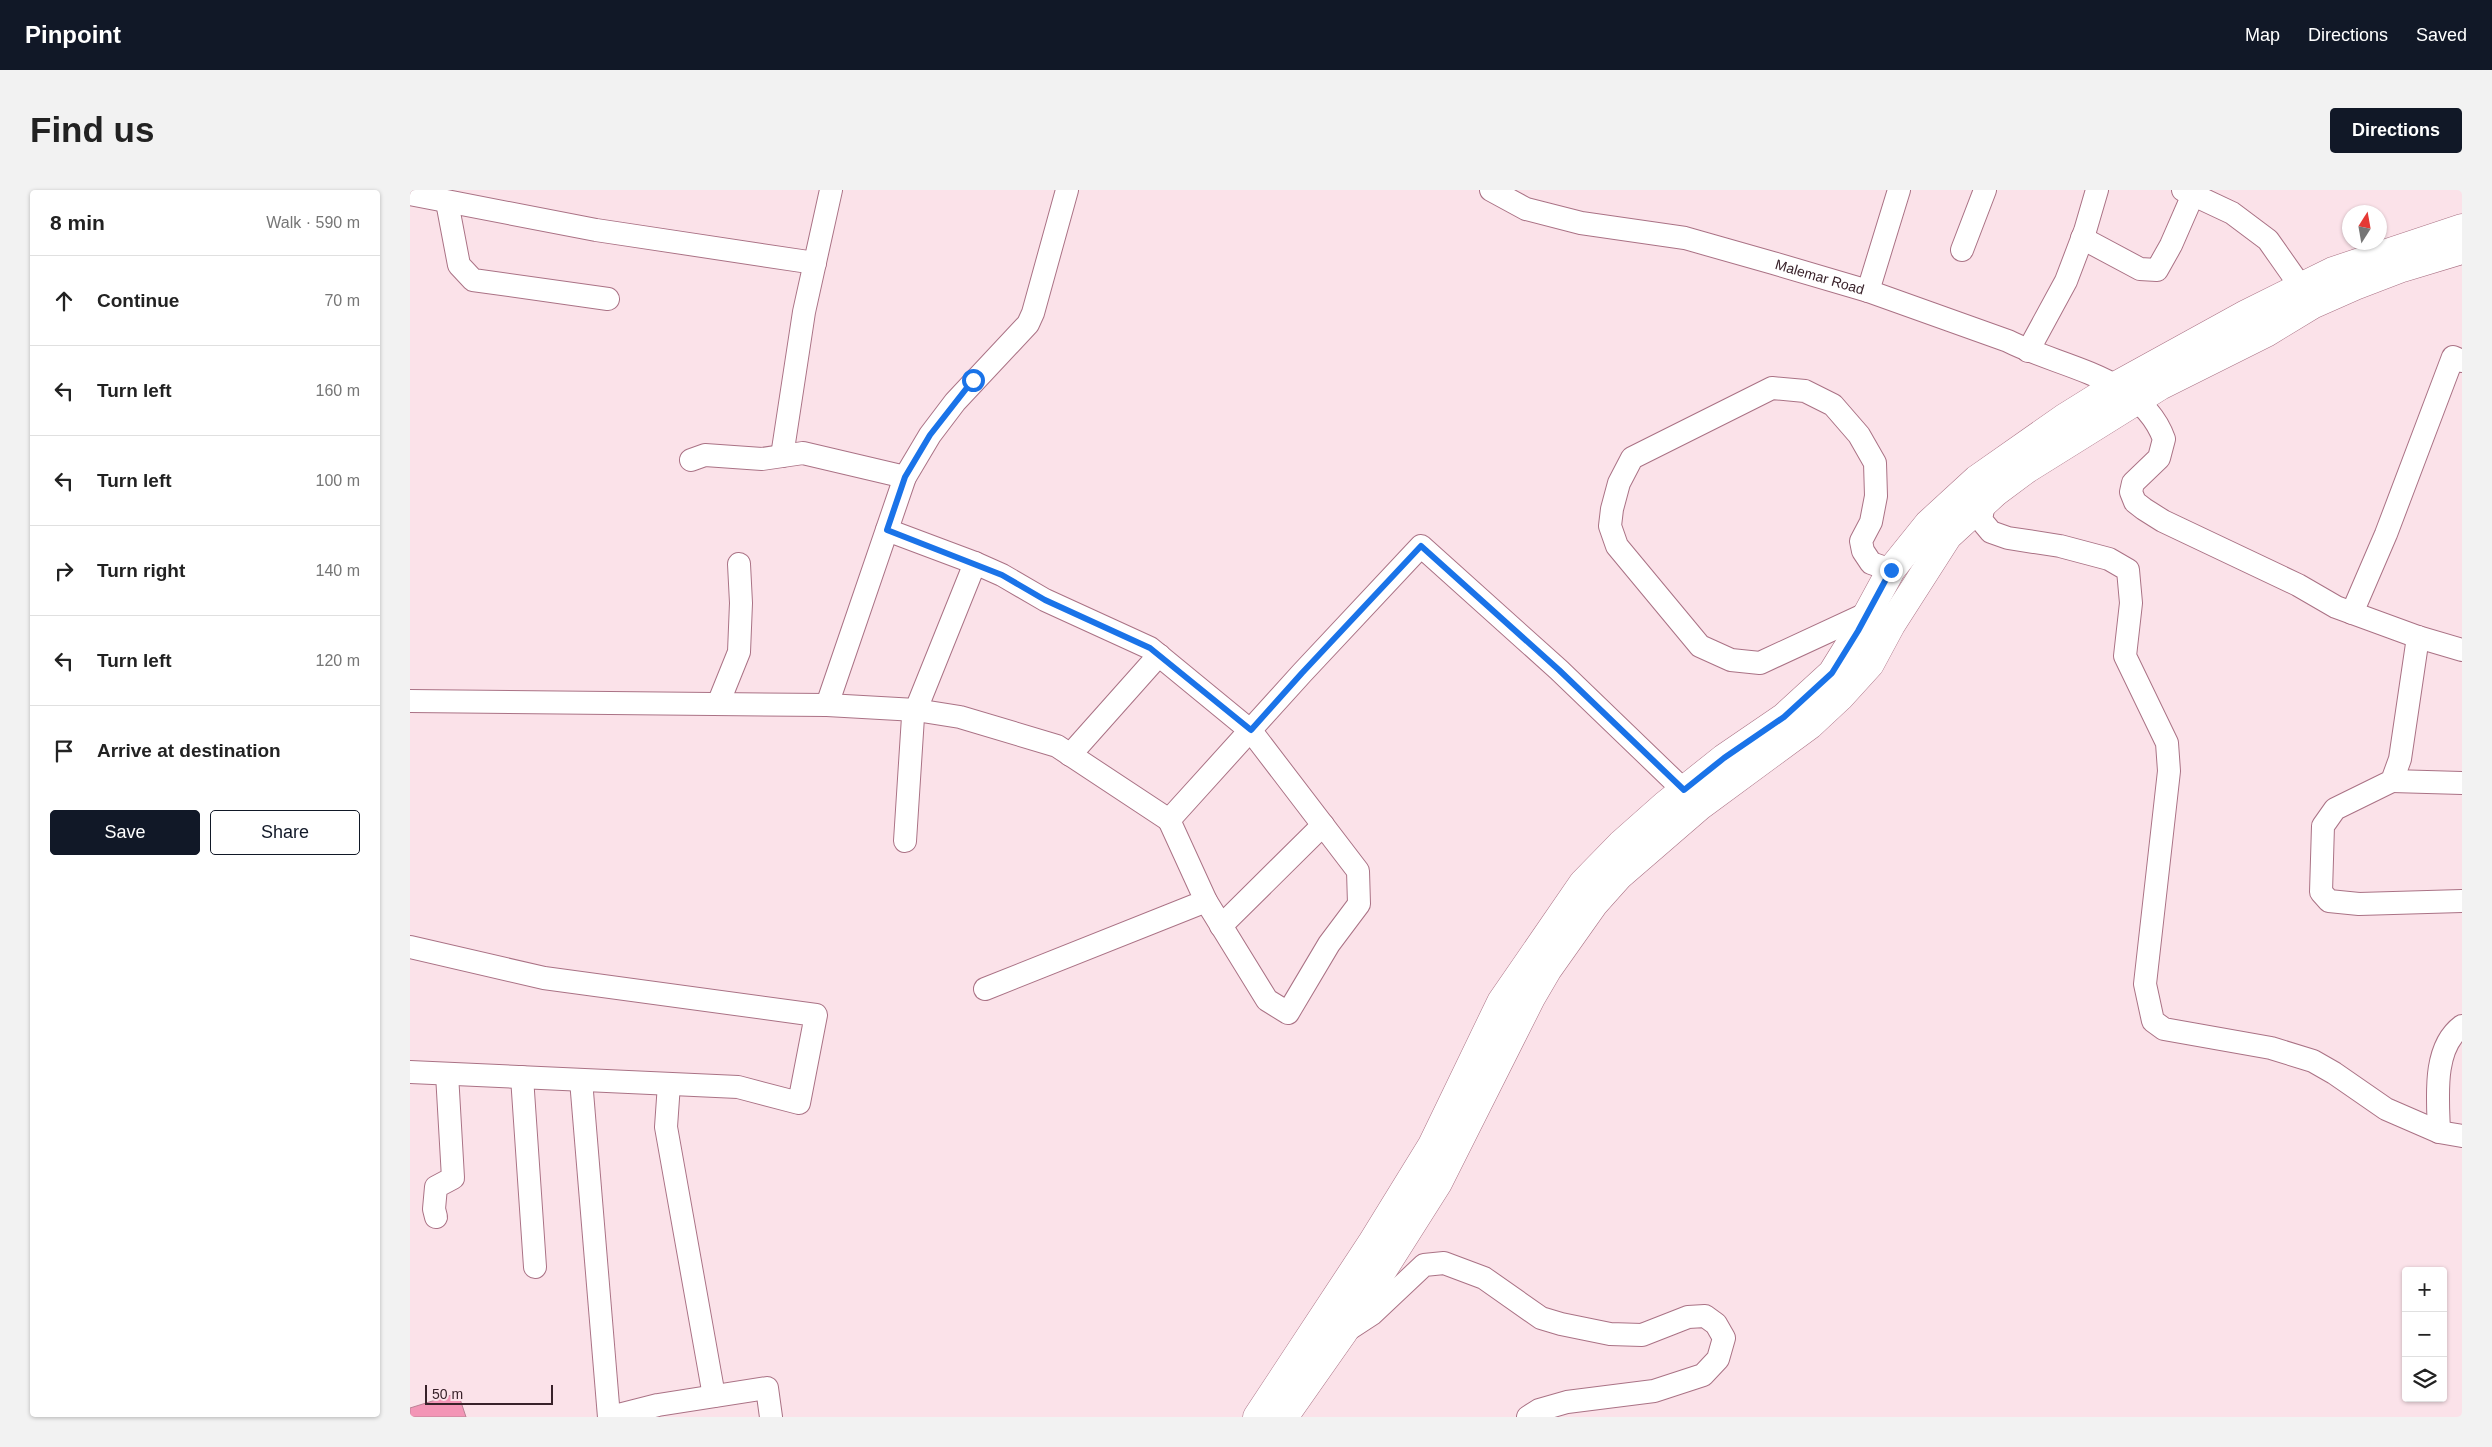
<!DOCTYPE html>
<meta charset="utf-8">
<style>
body{margin:0;font-family:Helvetica,sans-serif;background:#f2f2f2;color:#222}
.controls{position:absolute;right:15px;bottom:15px;display:grid;overflow:hidden;border-radius:5px;box-shadow:0 1px 4px #0004}
.controls button{width:45px;height:45px;display:grid;place-items:center;padding:0;border:0;border-bottom:1px solid #e0e0e0;background:#fff;color:#222;font:25px sans-serif}
.compass{position:absolute;left:1932px;top:15px;width:45px;height:45px;border-radius:50%;background:#fff;box-shadow:0 1px 4px #0004;rotate:11deg}
.scale{position:absolute;left:15px;bottom:12px;width:128px;box-sizing:border-box;padding-left:5px;border:2px solid #382129;border-top:0;font-size:14px;line-height:18px;white-space:nowrap;color:#382129;-webkit-text-stroke:4px #fbe2e9;paint-order:stroke}
.stop{position:absolute;width:15px;height:15px;margin:-11px;border:4px solid #1a73e8;border-radius:50%;background:#fff}
.stop.end{background:#1a73e8;border-color:#fff;box-shadow:0 1px 5px #0008}
.list{margin:0;padding:0;list-style:none}
h2{display:flex;justify-content:space-between;align-items:center;height:65px;margin:0;padding:0 20px;font-size:21px}
h2 small{font-size:16px;font-weight:400;color:#767676}
.list li{display:grid;grid-template-columns:32px 1fr auto;gap:15px;align-items:center;box-sizing:border-box;height:90px;padding:0 20px;border-top:1px solid #e0e0e0}
.list b{display:block;font-size:19px;white-space:nowrap}
.list em{font-size:16px;font-style:normal;color:#767676}
.actions{display:flex;gap:10px;padding:15px 20px}
.actions a{flex:1;padding:11px 0;border:1px solid #111827;border-radius:5px;text-align:center;font-size:18px;color:#111827}
.actions .main{background:#111827;color:#fff}
.icon{flex:none;width:28px;height:28px;fill:none;stroke:currentColor;stroke-width:2;stroke-linecap:round;stroke-linejoin:round}
.map{position:relative;flex:none;width:2052px;height:1227px;overflow:hidden;border-radius:5px}
header{display:flex;align-items:center;gap:30px;box-sizing:border-box;height:70px;padding:0 25px;background:#111827;color:#fff}
header strong{font-size:24px}
nav{display:flex;gap:28px;margin-inline-start:auto;font-size:18px}
.intro{display:flex;align-items:center;justify-content:space-between;box-sizing:border-box;height:120px;padding:0 30px}
h1{margin:0;font-size:35px}
.button{padding:12px 22px;border-radius:5px;background:#111827;color:#fff;font-size:18px;font-weight:700}
main{display:flex;gap:30px;padding:0 30px}
aside{flex:1;background:#fff;border-radius:5px;box-shadow:0 1px 4px #0004}
.map>svg:first-child{display:block}
</style>
<header>
<strong>Pinpoint</strong>
<nav><a>Map</a><a>Directions</a><a>Saved</a></nav>
</header>
<div class="intro"><h1>Find us</h1><a class="button">Directions</a></div>
<main>
<aside>
<h2>8 min<small>Walk · 590 m</small></h2>
<ul class="list">
<li><svg class="icon" aria-label="ahead" viewBox="0 0 24 24"><path d="M12 20V5M6 11l6-6 6 6"/></svg><div><b>Continue</b></div><em>70 m</em></li>
<li><svg class="icon" aria-label="left" viewBox="0 0 24 24"><path d="M17 20v-9H6M10 6l-5 5 5 5"/></svg><div><b>Turn left</b></div><em>160 m</em></li>
<li><svg class="icon" aria-label="left" viewBox="0 0 24 24"><path d="M17 20v-9H6M10 6l-5 5 5 5"/></svg><div><b>Turn left</b></div><em>100 m</em></li>
<li><svg class="icon" aria-label="right" viewBox="0 0 24 24"><path d="M7 20v-9h11M14 6l5 5-5 5"/></svg><div><b>Turn right</b></div><em>140 m</em></li>
<li><svg class="icon" aria-label="left" viewBox="0 0 24 24"><path d="M17 20v-9H6M10 6l-5 5 5 5"/></svg><div><b>Turn left</b></div><em>120 m</em></li>
<li><svg class="icon" aria-label="arrive" viewBox="0 0 24 24"><path d="M6 21V4h12l-3 4 3 4H6"/></svg><div><b>Arrive at destination</b></div></li>
</ul>
<div class="actions"><a class="main">Save</a><a>Share</a></div>
</aside>
<div class="map">
<svg width="2052" height="1227" viewBox="0 0 2052 1227">
<rect width="100%" height="100%" fill="#fbe2e9"/>
<polygon fill="#f395b6" stroke="#bb8295" points="48,1203 56,1227 0,1227 0,1218"/>
<g fill="none" stroke-linecap="round" stroke-linejoin="round">
<g stroke="#aa7285" stroke-width="24">
<g id="minor">
<path id="s1" d="M1081,0L1116,19L1171,33L1275,48L1363,73L1458,101L1598,151C1651,178 1731,186 1754,249L1749,268L1723,293L1721,302L1725,312L1734,319L1753,331L1888,395L1926,417L2008,447L2052,460"/>
<polyline points="1773,0 1822,23 1858,50 1891,97"/>
<polyline points="0,4 186,40 405,73"/>
<polyline points="37,12 49,75 63,90 198,109"/>
<polyline points="1672,48 1730,79 1747,80 1761,55 1785,0"/>
<polyline points="1552,60 1575,0"/>
<polyline points="1458,101 1489,0"/>
<polyline points="1618,161 1656,91 1675,41 1687,0"/>
<polyline points="372,266 394,122 421,0"/>
<polyline points="281,270 295,265 352,269 393,263 495,287"/>
<polyline points="1574,313 1571,330 1581,342 1598,348 1650,356 1699,369 1718,380 1721,413 1715,466 1757,553 1759,581 1735,794 1743,831 1754,839 1861,858 1903,871 1924,883 1976,919 2029,942 2052,946"/>
<polyline points="477,340 565,373"/>
<polyline points="1458,423 1350,473 1321,470 1290,456 1207,356 1200,336 1202,319 1209,293 1222,268 1362,198 1395,201 1423,215 1449,245 1465,273 1466,306 1461,332 1451,351 1453,361 1461,373 1481,380"/>
<polyline points="1942,423 1976,344 2043,167 2052,171"/>
<polyline points="2008,447 1990,569 1982,591 1925,619 1913,636 1911,702 1919,711 1949,714 2052,711"/>
<polyline points="0,511 417,515 506,520 550,527 647,556 759,630"/>
<polyline points="308,514 329,462 331,413 329,374"/>
<polyline points="417,515 495,287 520,245 545,212 618,134 623,123 657,0"/>
<polyline points="660,565 749,465"/>
<polyline points="1982,591 2052,593"/>
<polyline points="495,651 503,527 565,373 592,385 635,410 740,458 841,541 948,681 949,714 919,754 878,823 857,810 796,711"/>
<polyline points="811,736 913,635"/>
<polyline points="0,757 134,788 406,825 389,913 328,897 0,882"/>
<polyline points="575,799 796,711 759,630 892,483 1011,356 1149,480 1285,611"/>
<polyline points="112,887 125,1077"/>
<polyline points="171,890 199,1227"/>
<polyline points="259,894 256,937 304,1206"/>
<path d="M2029,942C2028,909 2022,858 2052,836"/>
<polyline points="26,1027 24,1019 26,997 43,988 37,884"/>
<polyline points="936,1141 962,1124 1014,1075 1034,1073 1074,1088 1131,1128 1151,1134 1200,1144 1232,1145 1278,1127 1295,1126 1306,1134 1314,1148 1308,1169 1293,1185 1244,1201 1157,1212 1129,1220 1118,1227"/>
<polyline points="201,1227 248,1215 357,1198 361,1227"/>
</g>
</g>
<g stroke="#aa7285" stroke-width="29">
<g id="major">
<polyline points="847,1227 961,1054 1022,955 1091,812 1173,693 1211,654 1255,615 1314,568 1374,527 1422,483 1448,441 1481,380 1518,334 1567,289 1654,228 1707,195 1836,124 1923,81 2052,38"/>
<polyline points="874,1227 933,1143 1028,993 1121,808 1138,779 1184,714 1209,686 1290,616 1400,535 1430,507 1460,474 1481,435 1538,346 1586,302 1617,279 1750,196 1856,143 1902,115 1945,96 1992,78 2052,60"/>
</g>
</g>
<use href="#minor" stroke="#fff" stroke-width="22"/>
<use href="#major" stroke="#fff" stroke-width="28"/>
</g>
<g fill="none" stroke-linecap="round" stroke-linejoin="round">
<polyline stroke="#1a73e8" stroke-width="6" points="563,190 520,245 495,287 477,340 592,385 635,410 740,458 841,540 892,483 1011,356 1149,480 1274,600 1314,568 1374,527 1422,483 1448,441 1481,380"/>
</g>
<g text-anchor="middle" stroke-width="4.5" stroke-linejoin="round" paint-order="stroke">
<g font-size="14" fill="#382129" stroke="#fbe2e9">
<text dy="5" stroke="none"><textPath href="#s1" startOffset="342">Malemar Road</textPath></text>
</g>
</g>
</svg>
<div class="controls">
<button>+</button>
<button>−</button>
<button><svg class="icon" aria-label="layers" viewBox="0 0 24 24"><path d="M12 4l9 5-9 5-9-5zM3 14l9 5 9-5"/></svg></button>
</div>
<svg class="compass" viewBox="-18 -18 36 36"><path d="M0-13l5 13h-10z" fill="#e53935"/><path d="M0 13l5-13h-10z" fill="#767676"/></svg>
<div class="scale">50 m</div>
<div class="stop" style="left:563px;top:190px"></div>
<div class="stop end" style="left:1481px;top:380px"></div>
</div>
</main>
